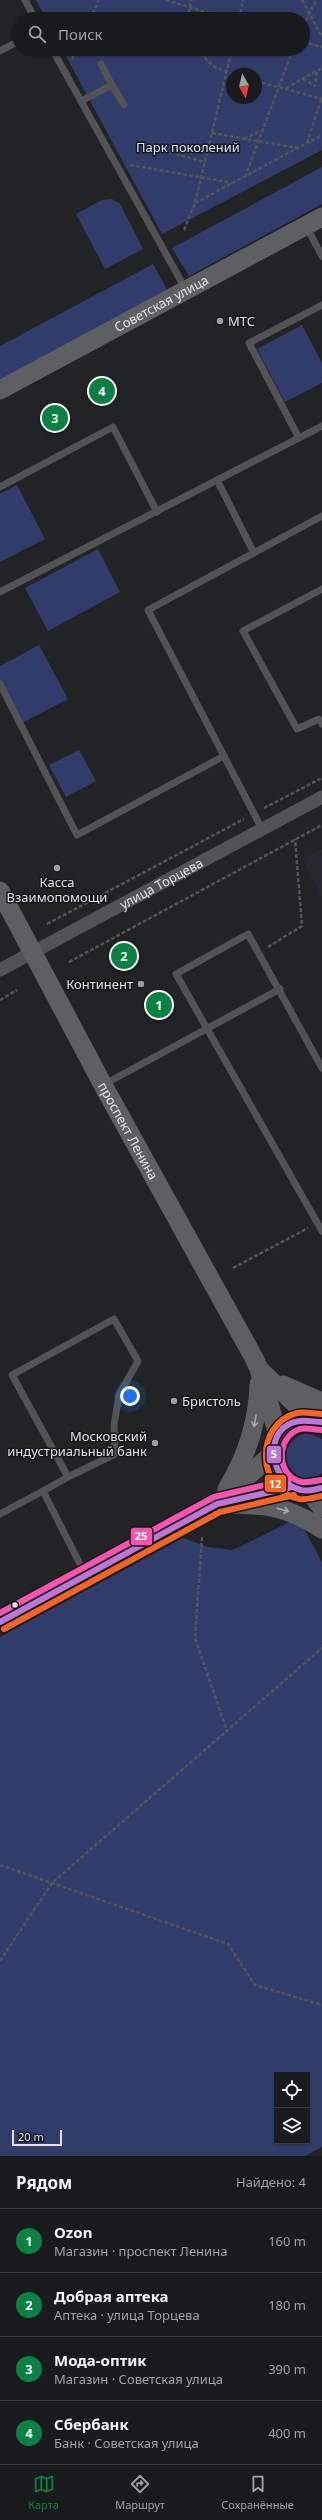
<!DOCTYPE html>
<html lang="ru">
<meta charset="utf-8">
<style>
body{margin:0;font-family:"Noto Sans",sans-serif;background:#262729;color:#f1f3f6}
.controls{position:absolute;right:12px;bottom:12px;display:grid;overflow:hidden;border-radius:0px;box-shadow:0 1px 3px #0004}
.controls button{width:36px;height:36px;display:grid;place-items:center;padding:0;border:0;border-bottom:1px solid #37383b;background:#191a1c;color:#f1f3f6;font:20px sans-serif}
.compass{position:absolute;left:226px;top:68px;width:36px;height:36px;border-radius:50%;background:#191a1c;box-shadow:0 1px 3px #0004;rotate:172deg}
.scale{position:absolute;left:12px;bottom:10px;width:50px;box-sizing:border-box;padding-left:4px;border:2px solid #e1e2e5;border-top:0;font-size:11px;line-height:14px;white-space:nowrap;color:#e1e2e5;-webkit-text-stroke:3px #17181d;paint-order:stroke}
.you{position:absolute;left:130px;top:1396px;width:14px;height:14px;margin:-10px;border:3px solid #fff;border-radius:50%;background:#1a73e8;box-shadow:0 0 0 6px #1a73e833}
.badge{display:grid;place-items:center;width:26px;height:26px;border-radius:50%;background:#0b8043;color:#fff;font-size:13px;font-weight:700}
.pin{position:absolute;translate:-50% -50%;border:2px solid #fff;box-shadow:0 1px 4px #0006}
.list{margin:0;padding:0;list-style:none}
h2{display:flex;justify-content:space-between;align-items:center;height:52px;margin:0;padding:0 16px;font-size:17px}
h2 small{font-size:13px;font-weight:400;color:#9fa1a3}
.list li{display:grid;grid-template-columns:26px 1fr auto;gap:12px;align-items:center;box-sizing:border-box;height:64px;padding:0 16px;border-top:1px solid #37383b}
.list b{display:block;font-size:15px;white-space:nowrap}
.list p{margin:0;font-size:13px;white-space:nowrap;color:#9fa1a3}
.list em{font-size:13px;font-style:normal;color:#9fa1a3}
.icon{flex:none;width:22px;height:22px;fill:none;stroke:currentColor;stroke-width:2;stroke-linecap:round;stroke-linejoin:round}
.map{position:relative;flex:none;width:322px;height:2156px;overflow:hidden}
.search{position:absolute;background:#191a1c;box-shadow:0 1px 3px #0004;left:12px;right:12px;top:12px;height:44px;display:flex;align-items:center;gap:10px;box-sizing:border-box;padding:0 14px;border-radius:22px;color:#9fa1a3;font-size:15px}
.sheet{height:308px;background:#191a1c}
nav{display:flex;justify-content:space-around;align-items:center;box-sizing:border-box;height:56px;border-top:1px solid #37383b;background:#191a1c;font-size:11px;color:#9fa1a3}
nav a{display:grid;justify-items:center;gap:2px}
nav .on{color:#0b8043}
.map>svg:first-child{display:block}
</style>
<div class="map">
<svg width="322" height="2156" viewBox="0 0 322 2156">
<rect width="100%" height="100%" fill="#212325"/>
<polygon fill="#252831" points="322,849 322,897 302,859"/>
<g fill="#313c6a" fill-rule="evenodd">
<path d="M36,0H322V150L162,234L62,49H303V19H46ZM232,74H256V98H232Z"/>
<polygon points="322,167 322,204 189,276 172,248"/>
<polygon points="112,199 120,204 143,249 105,269 76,214 102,200"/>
<polygon points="153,264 168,291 0,381 0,346"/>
<polygon points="302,325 322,363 322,383 285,402 257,349"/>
<polygon points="17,485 45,539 0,562 0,494"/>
<polygon points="98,549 120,592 48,631 25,588"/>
<polygon points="39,645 68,699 22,723 0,680 0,666"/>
<polygon points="79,750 96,781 66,797 49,765"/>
<path d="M303,1434H310L322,1439V1473C296,1493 267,1449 303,1434Z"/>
<path d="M298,1518L322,1562V2147L305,2156H0V1637L183,1538L208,1547L233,1550ZM277,2075H307V2141H277Z"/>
</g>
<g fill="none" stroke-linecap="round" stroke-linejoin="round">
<g stroke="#535455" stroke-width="2.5" stroke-dasharray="4 2" stroke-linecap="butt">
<polyline points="166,0 228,19"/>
<polyline points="302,0 322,37"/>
<polyline points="90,19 99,0"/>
<polyline points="188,19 191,0"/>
<polyline points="239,19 243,0"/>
<polyline points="303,26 316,0"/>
<polyline points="303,42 322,47"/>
<polyline points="196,49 213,66 232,74"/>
<polyline points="72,59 76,49"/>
<polyline points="303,79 315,86 317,72"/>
<polyline points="256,81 322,99"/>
<polyline points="286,88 322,68"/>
<polyline points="212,133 298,148"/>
<polyline points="244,139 261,131"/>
<polyline points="307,143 322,97"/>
<polyline points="164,151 205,162"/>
<polyline points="130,165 233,183"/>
<polyline points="245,177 293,49"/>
<polyline points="195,203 322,135"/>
<polyline points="184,230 195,203 232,49"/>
<polyline points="264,808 322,778"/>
<polyline points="47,924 244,819"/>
<polyline points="268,947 302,926 295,839"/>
<polyline points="69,962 322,825"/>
<polyline points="0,1000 17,990"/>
<polyline points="233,1268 308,1228"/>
<polyline points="202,1537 195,1638 227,1731"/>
<polyline points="0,1865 228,1944 255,1985 322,2005"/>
<polyline points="0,1961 52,1883 322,1648"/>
</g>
<g stroke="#535355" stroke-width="7">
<polyline points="25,0 35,19"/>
<polyline points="52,49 186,290"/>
<polyline points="0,51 19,41"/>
<polyline points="101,64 112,85"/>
<polyline points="81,101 112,85 124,105"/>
<polyline points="306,226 322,256"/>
<polyline points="299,438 249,343 322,305"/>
<polyline points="217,480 254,553"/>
<polyline points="0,487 113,427 157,512"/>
<polyline points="322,589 243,631 297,729 319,719 322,724"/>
<polyline points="0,592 322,426"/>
<polyline points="0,684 77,835 224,756"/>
<polyline points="262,829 148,610 322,516"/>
<polyline points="322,1068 248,934 176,974 322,1231"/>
<polyline points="103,1085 280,989"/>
<polyline points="43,1491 68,1477 12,1375 114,1319 138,1361 119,1395 114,1425 115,1454 68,1477"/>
<polyline points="0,1514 43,1491 86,1576"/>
</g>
<path stroke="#535355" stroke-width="13" id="s1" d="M0,970L322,797"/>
<g stroke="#5e5f60" stroke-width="19">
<path id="s2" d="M0,390L322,217"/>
<path id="s3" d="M0,891L103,1085L254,1358L259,1369L278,1435"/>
<polyline points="260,1370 311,1419"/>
<polyline points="283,1385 322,1402"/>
<path d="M322,1422C252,1404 262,1510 322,1488"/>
<path d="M227,1489C247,1456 258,1423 259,1384"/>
<polyline points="309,1491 322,1508"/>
<polyline points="242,1499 292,1487"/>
<path d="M217,1504C261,1504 284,1504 322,1529"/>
<polyline points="0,1622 217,1504 272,1454"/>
</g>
<g stroke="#17181d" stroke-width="9">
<g id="bus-1">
<path d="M322,1422C315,1422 307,1420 300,1421C262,1425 268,1482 301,1490C307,1492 316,1489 322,1488"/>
<polyline points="0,1622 217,1504 292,1487"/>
</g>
</g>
<g stroke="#17181d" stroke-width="9">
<g id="bus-2">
<path d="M322,1414C315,1414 304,1411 297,1413C254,1424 256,1491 300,1499C307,1500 316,1497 322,1496"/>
<polyline points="4,1629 220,1512 294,1495"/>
</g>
</g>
<g stroke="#17181d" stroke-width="9">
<g id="bus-3">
<path d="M321,1480C315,1481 308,1483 302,1482C276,1477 275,1437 300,1429C306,1427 315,1430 321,1430"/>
<polyline points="0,1613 214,1497 290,1479"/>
</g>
</g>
<use href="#bus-1" stroke="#ba77d6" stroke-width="6"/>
<use href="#bus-2" stroke="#f26522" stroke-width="6"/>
<use href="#bus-3" stroke="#f653ac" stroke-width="6"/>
</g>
<defs><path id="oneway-shaft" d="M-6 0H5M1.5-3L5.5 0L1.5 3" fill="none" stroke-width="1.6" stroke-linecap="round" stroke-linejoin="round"/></defs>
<g stroke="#a6a7a9">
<use href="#oneway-shaft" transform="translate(255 1421) rotate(100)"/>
<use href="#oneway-shaft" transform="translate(283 1510) rotate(16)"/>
</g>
<g fill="#9e9fa2" stroke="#17181d" stroke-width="1.5">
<circle cx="220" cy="321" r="4"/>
<circle cx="57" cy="868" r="4"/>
<circle cx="141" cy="984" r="4"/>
<circle cx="174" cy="1401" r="4"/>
<circle cx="155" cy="1443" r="4"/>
</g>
<circle fill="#e1e2e5" stroke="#17181d" stroke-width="1.5" cx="15" cy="1605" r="3.5"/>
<g text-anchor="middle" stroke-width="3" stroke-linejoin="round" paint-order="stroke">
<g font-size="13" fill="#dbe3f8" stroke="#17181d">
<text x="188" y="152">Парк поколений</text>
</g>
<g font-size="13" fill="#e1e2e5" stroke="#17181d">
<text dy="5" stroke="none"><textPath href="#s2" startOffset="183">Советская улица</textPath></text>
<text dy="5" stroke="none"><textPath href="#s1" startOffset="183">улица Торцева</textPath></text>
<text dy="5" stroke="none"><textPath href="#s3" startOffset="272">проспект Ленина</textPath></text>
</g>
<g font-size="13" fill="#e1e2e5" stroke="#17181d" text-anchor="start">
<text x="228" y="326">МТС</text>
<text x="57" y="887" text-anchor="middle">Касса<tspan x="57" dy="15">Взаимопомощи</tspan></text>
<text x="133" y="989" text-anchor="end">Континент</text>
<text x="182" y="1406">Бристоль</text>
<text x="147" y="1441" text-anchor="end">Московский<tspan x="147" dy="15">индустриальный банк</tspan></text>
</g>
</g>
<g stroke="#17181d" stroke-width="1.5">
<rect x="266" y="1445" width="16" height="19" rx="4" fill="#ba77d6"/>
<rect x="264" y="1474" width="23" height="19" rx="4" fill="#f26522"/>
<rect x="130" y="1527" width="23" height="19" rx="4" fill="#f653ac"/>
</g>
<g font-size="11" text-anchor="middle" font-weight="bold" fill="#fff">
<text x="274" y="1458">5</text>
<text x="275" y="1488">12</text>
<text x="141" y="1540">25</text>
</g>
</svg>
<div class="controls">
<button><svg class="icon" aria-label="locate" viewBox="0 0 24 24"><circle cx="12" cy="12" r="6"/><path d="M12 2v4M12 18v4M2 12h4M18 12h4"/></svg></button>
<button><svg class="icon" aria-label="layers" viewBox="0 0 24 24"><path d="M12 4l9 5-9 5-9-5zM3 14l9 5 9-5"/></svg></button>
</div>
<svg class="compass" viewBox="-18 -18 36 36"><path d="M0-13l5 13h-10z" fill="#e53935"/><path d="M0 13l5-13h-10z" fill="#9fa1a3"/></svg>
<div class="scale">20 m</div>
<div class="you"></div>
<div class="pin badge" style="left:159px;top:1005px">1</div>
<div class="pin badge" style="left:124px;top:956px">2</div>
<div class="pin badge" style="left:55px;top:418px">3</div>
<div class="pin badge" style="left:102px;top:391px">4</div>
<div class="search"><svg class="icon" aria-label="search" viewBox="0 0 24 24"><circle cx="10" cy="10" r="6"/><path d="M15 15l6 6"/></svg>Поиск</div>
</div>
<section class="sheet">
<h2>Рядом<small>Найдено: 4</small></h2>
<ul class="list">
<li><span class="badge">1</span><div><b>Ozon</b><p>Магазин · проспект Ленина</p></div><em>160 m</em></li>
<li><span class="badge">2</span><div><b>Добрая аптека</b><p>Аптека · улица Торцева</p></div><em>180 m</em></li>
<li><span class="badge">3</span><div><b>Мода-оптик</b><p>Магазин · Советская улица</p></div><em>390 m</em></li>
<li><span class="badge">4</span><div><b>Сбербанк</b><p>Банк · Советская улица</p></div><em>400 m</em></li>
</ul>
</section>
<nav>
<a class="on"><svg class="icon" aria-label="map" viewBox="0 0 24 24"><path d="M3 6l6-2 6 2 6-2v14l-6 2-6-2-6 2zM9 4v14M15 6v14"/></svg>Карта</a>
<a><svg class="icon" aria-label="directions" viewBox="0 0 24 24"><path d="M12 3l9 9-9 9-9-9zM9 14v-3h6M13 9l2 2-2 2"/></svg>Маршрут</a>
<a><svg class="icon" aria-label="saved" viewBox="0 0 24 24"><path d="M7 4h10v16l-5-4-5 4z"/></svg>Сохранённые</a>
</nav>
